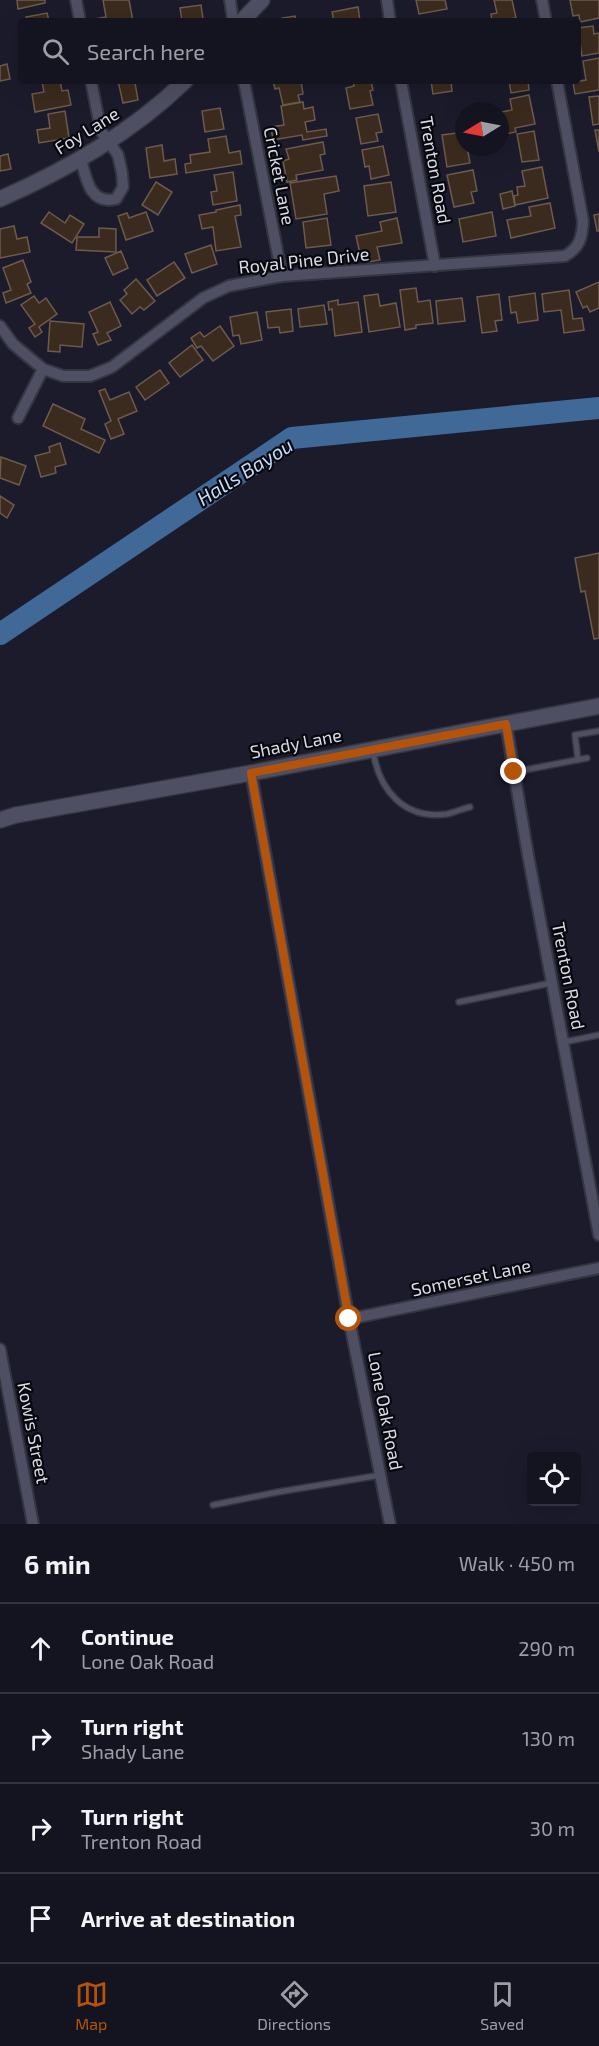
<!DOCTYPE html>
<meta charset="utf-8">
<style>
body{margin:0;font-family:"Exo 2",sans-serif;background:#1d1d2a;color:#f1f3f6}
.controls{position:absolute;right:18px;bottom:18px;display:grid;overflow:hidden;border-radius:6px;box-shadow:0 6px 24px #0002}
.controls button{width:54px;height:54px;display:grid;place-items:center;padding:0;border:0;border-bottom:2px solid #33333f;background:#141421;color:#f1f3f6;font:30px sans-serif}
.compass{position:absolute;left:455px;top:102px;width:54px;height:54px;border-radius:50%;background:#141421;box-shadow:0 6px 24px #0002;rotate:260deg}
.stop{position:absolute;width:18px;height:18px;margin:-14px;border:4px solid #b45309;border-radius:50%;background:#fff}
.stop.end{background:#b45309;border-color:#fff;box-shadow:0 2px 6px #0008}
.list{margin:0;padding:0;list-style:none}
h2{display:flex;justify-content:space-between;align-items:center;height:78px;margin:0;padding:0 24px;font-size:26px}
h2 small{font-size:20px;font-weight:400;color:#9d9ea5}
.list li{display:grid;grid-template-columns:39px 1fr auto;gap:18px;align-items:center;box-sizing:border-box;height:90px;padding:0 24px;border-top:2px solid #33333f}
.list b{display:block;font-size:22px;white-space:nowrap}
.list p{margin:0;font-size:20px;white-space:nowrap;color:#9d9ea5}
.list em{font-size:20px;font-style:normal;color:#9d9ea5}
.icon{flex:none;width:33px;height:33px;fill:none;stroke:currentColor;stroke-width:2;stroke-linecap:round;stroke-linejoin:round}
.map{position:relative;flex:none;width:599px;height:1524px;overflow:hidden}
.search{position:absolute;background:#141421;box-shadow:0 6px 24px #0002;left:18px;right:18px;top:18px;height:66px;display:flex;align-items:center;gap:15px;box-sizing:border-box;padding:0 21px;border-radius:6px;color:#9d9ea5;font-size:22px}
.sheet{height:438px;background:#141421}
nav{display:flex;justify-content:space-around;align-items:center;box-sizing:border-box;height:84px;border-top:2px solid #33333f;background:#141421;font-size:16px;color:#9d9ea5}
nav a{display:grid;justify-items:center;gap:3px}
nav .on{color:#b45309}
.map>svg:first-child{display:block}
</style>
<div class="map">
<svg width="599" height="1524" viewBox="0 0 599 1524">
<rect width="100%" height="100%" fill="#1b1b2c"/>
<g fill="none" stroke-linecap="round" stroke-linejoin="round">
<polyline stroke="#416998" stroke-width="22" points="0,634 292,438 599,408"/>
</g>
<g fill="#3b2b1e" stroke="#6c5b4d" stroke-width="1.5">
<polygon points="17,0 45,0 45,3 18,9"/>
<polygon points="103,0 129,0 133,21 95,21 95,19 106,17"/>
<polygon points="416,0 445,0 447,9 419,14"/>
<polygon points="494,0 512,0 516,18 492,21 491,14 497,13"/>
<polygon points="570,0 599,0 599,18 580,22 579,15 573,16"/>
<polygon points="201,5 203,19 182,21 180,8"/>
<polygon points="358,7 360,21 334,21 332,12"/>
<polygon points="47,13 49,21 27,21 26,17"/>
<polygon points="295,16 296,21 283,21 282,18"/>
<polygon points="593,26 594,34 599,33 599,53 582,56 578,28"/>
<polygon points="599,58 599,90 575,94 573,82 586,80 583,61"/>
<polygon points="7,64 10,79 0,81 0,66"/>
<polygon points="60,81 62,91 68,90 71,105 35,112 32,94 44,92 42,82"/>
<polygon points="118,81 146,81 135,83 138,100 123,103"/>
<polygon points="273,81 301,81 303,94 298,95 300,102 283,105 279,88 275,89"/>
<polygon points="353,81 371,81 373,90 370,91 373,105 350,109 346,88 354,86"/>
<polygon points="431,81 451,81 452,91 433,94"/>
<polygon points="509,81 528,81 529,90 511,93"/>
<polygon points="529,95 535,124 515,128 516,132 500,135 500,124 503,123 501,112 512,110 510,99"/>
<polygon points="599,96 599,124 593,125 589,97"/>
<polygon points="303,102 304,109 313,107 315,120 305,122 307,132 326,129 327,136 303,140 302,135 273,140 271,127 284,125 281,106"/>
<polygon points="220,108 224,129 205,132 202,111"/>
<polygon points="65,111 69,138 39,143 37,130 50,128 48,114"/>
<polygon points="378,114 382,132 376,133 378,141 361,144 356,118"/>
<polygon points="595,130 599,130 599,152"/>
<polygon points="534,131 539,160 522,162 517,134"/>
<polygon points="464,132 464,147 467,147 470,163 447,167 442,135"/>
<polygon points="226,136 229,153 240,151 242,164 186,173 185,164 191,163 190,155 210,152 208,139"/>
<polygon points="323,142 325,154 320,155 323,170 296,175 297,180 287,182 283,161 289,159 286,149"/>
<polygon points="162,145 164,161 175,159 177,174 150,178 146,148"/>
<polygon points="383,146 389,175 371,179 369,166 365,167 362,150"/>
<polygon points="8,154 11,169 0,171 0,156"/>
<polygon points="542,167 548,198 515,205 514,196 518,195 517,187 525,186 522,171"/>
<polygon points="473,170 477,191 471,192 474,203 454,207 447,175"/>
<polygon points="233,172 237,201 213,205 211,192 217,191 214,175"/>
<polygon points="336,176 339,191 324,194 327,214 296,219 290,183"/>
<polygon points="156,182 172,192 158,215 142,205"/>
<polygon points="391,182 396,212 368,216 364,186"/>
<polygon points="512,191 515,206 503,209 500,194"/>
<polygon points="550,203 555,228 511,238 507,220 531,216 529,207"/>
<polygon points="240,205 241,215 235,216 241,247 216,251 213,227 202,229 199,215 216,212 216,210"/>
<polygon points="49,212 65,223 70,215 84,224 72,243 41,223"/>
<polygon points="146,212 153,231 126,240 118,216 127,213 129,218"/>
<polygon points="492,212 496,236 463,242 459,219"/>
<polygon points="599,214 599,231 597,231 594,215"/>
<polygon points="327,218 331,245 306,248 303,222"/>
<polygon points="397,218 402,243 377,247 380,260 368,262 366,253 360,254 356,236 382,231 380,222"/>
<polygon points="14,226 17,239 27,237 30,252 0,258 0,229"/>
<polygon points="99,228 116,229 116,252 76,250 77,237 99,237"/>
<polygon points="211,245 217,264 192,273 185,254"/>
<polygon points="121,251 128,268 113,275 105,258"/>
<polygon points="23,260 31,282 27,284 31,293 6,303 3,293 11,290 3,268"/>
<polygon points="174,262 185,278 157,296 147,280"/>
<polygon points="136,279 155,301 144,310 140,307 132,314 120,300 127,294 124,290"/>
<polygon points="599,282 599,308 590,312 587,306 583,308 576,292"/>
<polygon points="416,288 418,302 430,300 433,323 416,325 416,328 405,330 400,290"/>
<polygon points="569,290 573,319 582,318 584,330 564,333 561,310 544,312 542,294"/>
<polygon points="535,293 538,320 518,323 516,312 511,313 509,297"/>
<polygon points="378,294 380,306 396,303 400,327 369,332 364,296"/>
<polygon points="499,294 502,320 495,321 497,331 482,333 477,297"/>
<polygon points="34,296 39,303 46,298 57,314 39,327 42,332 35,337 29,328 35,324 21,305"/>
<polygon points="462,298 465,321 438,324 436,301"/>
<polygon points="338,300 338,305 358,302 362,332 335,336 332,309 329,310 328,302"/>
<polygon points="110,302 121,326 107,333 111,340 98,345 93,334 98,332 89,312"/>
<polygon points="324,305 327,324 300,327 298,309"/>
<polygon points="291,309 293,331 280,333 279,327 268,328 266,312"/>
<polygon points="257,312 262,340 241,344 239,335 233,336 230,317"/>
<polygon points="50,321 84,324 82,347 60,345 60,352 48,351"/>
<polygon points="220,326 234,346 213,361 201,346 197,348 191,338 200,332 204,337"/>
<polygon points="192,345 203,360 180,377 169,363"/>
<polygon points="160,370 169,383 145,400 136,387"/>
<polygon points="105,389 110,400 129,392 137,411 118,419 124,434 111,439 105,424 111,421 99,391"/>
<polygon points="53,404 85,419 81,429 105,440 99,453 43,426"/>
<polygon points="60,443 66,464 55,467 56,473 41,477 35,456 50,452 49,447"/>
<polygon points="1,457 26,466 19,485 0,478"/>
<polygon points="0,496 14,505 7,518 0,513"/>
<polygon points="599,553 599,638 594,639 585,591 581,592 575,558"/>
</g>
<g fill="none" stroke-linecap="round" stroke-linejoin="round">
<g stroke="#353542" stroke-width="8">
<g id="lane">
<path d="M373,751C379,790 404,820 447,814C455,812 462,809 470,807"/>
<polyline points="578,760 575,735 599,731"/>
<polyline points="514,772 587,758"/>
<polyline points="459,1002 551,983"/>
<polyline points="564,1042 599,1035"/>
<polyline points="213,1505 278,1492 381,1475"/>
</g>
</g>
<g stroke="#353542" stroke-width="14">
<g id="street">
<polyline points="76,0 80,21"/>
<polyline points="230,0 233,21"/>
<polyline points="387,0 390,21"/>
<polyline points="542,0 546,21"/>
<polyline points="244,81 282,276"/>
<polyline points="401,81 435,266"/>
<path d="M81,159C86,179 90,205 116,199L123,187L122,173L118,155L101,131L91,81"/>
<path d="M0,326L13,344L43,369L63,376H90L112,367L203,298L229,286L282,276L565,256C580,247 582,238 583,221L557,81"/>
<polyline points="18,418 43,369"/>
<polyline points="506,724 528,855 599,1235"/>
<polyline points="251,773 349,1319 390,1524"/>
<polyline points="349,1319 599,1268"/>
<polyline points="0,1349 33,1524"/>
</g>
</g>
<g stroke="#353542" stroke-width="18">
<g id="secondary">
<polyline points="242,21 262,0"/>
<path d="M0,199C68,169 131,133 185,81"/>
<polyline points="0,820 16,815 251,773 599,706"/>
</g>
</g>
<use href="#lane" stroke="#4f4f63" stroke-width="5"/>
<use href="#street" stroke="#4f4f63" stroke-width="10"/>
<use href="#secondary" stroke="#4f4f63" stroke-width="15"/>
</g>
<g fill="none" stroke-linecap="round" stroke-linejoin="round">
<polyline stroke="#b45309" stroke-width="8" points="349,1319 251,773 506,724 514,772"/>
</g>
<g text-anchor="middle" stroke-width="4.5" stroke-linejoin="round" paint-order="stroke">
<g font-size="18" fill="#dbdbe7" stroke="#07070e">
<text transform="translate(87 131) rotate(-32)" y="6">Foy Lane</text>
<text transform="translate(435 170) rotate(80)" y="6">Trenton Road</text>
<text transform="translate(279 176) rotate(79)" y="6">Cricket Lane</text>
<text transform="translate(304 261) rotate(-6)" y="6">Royal Pine Drive</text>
<text transform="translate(296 744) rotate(-11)" y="6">Shady Lane</text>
<text transform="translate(568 976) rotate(79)" y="6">Trenton Road</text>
<text transform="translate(471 1278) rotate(-12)" y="6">Somerset Lane</text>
<text transform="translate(385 1411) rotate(79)" y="6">Lone Oak Road</text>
<text transform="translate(33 1433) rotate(79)" y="6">Kowis Street</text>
</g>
<g font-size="20" font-style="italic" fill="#c4dbf8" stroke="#07070e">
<text transform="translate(245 472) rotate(-32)" y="7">Halls Bayou</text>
</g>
</g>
</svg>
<div class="controls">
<button><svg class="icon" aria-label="locate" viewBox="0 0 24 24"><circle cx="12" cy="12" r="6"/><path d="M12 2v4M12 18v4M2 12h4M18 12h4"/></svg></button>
</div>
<svg class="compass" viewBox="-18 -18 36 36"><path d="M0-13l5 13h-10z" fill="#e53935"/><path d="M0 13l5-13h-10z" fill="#9d9ea5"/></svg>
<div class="stop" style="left:349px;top:1319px"></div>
<div class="stop end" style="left:514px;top:772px"></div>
<div class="search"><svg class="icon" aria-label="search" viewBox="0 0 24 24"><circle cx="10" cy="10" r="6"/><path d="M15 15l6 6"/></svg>Search here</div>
</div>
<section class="sheet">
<h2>6 min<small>Walk · 450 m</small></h2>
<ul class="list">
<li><svg class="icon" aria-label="ahead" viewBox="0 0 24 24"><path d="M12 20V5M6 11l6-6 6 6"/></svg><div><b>Continue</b><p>Lone Oak Road</p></div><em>290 m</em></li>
<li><svg class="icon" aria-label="right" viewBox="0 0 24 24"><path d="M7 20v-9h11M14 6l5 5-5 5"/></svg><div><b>Turn right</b><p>Shady Lane</p></div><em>130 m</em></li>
<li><svg class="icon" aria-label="right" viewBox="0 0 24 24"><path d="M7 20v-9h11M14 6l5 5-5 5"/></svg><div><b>Turn right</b><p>Trenton Road</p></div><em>30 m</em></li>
<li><svg class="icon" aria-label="arrive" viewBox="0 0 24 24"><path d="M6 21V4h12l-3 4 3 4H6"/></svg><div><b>Arrive at destination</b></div></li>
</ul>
</section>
<nav>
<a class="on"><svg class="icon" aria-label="map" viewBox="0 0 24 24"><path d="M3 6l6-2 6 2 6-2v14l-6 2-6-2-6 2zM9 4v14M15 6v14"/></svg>Map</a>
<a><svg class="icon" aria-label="directions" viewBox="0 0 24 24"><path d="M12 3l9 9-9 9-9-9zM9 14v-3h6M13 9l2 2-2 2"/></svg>Directions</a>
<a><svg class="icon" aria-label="saved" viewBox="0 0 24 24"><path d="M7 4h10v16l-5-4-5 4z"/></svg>Saved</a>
</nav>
